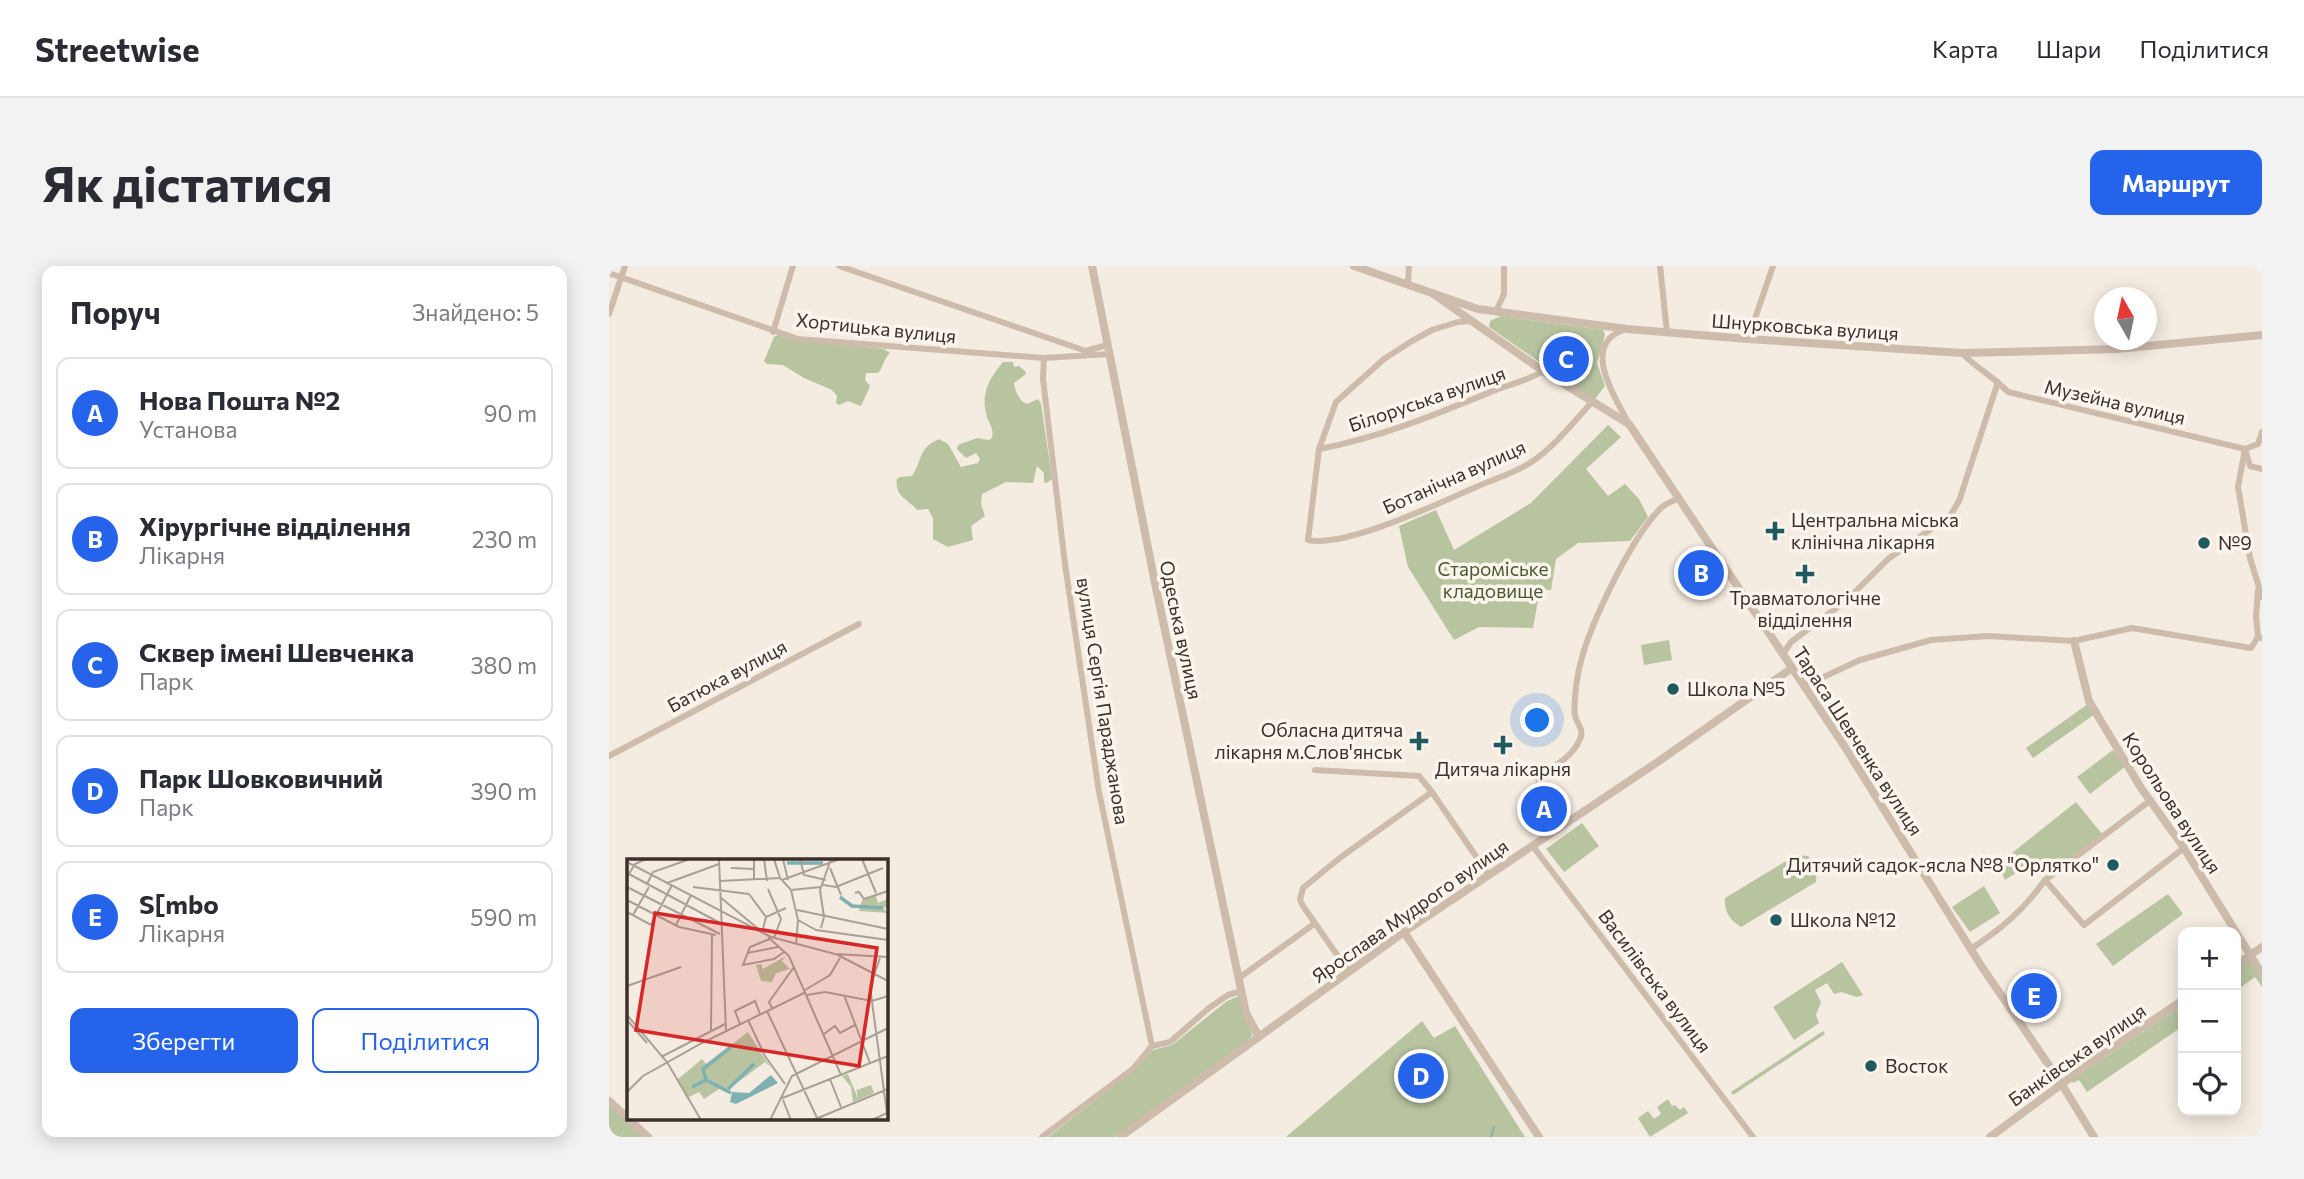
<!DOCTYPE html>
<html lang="uk">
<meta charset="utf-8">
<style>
body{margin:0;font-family:Commissioner,sans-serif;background:#f2f2f3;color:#2b2b33}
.controls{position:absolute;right:21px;bottom:21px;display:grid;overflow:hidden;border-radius:14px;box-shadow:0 4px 18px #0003}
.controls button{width:63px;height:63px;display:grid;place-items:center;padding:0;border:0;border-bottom:2px solid #e1e1e2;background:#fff;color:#2b2b33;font:35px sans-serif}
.compass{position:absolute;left:1485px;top:21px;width:63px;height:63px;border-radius:50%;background:#fff;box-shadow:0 4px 18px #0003;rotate:351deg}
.you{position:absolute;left:929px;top:455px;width:24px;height:24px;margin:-18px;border:5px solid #fff;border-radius:50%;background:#1a73e8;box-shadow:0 0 0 10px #1a73e833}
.badge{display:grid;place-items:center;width:46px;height:46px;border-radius:50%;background:#2563eb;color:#fff;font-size:23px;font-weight:700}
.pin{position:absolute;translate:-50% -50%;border:4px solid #fff;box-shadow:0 2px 7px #0006}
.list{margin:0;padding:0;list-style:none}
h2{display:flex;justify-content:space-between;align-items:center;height:91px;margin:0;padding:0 28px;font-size:30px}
h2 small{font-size:23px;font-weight:400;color:#7c7c81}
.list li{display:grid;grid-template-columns:46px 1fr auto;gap:21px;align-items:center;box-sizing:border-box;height:112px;margin:0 14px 14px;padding:0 14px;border:2px solid #e1e1e2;border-radius:14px}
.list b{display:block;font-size:26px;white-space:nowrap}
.list p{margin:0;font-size:23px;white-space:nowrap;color:#7c7c81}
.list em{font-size:23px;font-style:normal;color:#7c7c81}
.actions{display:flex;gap:14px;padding:21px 28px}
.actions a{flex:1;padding:16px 0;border:2px solid #2563eb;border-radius:14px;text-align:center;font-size:24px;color:#2563eb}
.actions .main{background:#2563eb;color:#fff}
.icon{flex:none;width:38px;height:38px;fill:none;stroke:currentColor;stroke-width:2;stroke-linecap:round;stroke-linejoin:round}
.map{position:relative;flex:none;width:1653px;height:871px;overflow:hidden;border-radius:14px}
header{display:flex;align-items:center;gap:42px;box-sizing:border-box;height:98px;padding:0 35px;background:#fff;border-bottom:2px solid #e1e1e2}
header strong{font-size:33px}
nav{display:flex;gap:38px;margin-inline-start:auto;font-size:24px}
.intro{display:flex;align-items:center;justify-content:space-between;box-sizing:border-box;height:168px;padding:0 42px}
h1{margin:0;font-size:49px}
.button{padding:18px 32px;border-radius:14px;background:#2563eb;color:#fff;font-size:24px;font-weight:700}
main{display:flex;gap:42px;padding:0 42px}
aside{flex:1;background:#fff;border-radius:14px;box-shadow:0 4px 18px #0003}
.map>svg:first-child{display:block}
</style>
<header>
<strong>Streetwise</strong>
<nav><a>Карта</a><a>Шари</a><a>Поділитися</a></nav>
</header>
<div class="intro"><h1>Як дістатися</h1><a class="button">Маршрут</a></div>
<main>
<aside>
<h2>Поруч<small>Знайдено: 5</small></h2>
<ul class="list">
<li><span class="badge">A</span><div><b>Нова Пошта №2</b><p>Установа</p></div><em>90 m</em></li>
<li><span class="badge">B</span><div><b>Хірургічне відділення</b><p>Лікарня</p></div><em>230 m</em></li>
<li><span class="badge">C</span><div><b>Сквер імені Шевченка</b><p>Парк</p></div><em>380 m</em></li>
<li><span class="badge">D</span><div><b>Парк Шовковичний</b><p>Парк</p></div><em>390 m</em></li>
<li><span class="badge">E</span><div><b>S[mbo</b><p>Лікарня</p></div><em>590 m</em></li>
</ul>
<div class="actions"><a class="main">Зберегти</a><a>Поділитися</a></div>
</aside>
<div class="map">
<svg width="1653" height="871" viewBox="0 0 1653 871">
<rect width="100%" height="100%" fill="#f4ebe1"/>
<g fill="#b8c4a0">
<polygon points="892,50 994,64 996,69 988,97 996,120 985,134 880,61 881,55"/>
<path d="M169,69L184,74L275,83L281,87C274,93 275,101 269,107H257L256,114L261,120L252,140L239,135L230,139L227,137L228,130L223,124L195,112L174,99L158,98L155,95L165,71Z"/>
<path d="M394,96H404L405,101L410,100L416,105L417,108L405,117C406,125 410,135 418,138L429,133L432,137L443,213L438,217L435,216V207L428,200L424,217L397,216L373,228L372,237L376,250L362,260L364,274L339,281L324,273V252L319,243L308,244C300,233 285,231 288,213L291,211L303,210C314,194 308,183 330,173L339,178L352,201L369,197L371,193L367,187L357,192L348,183L349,179L368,172L380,174L383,172C385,163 381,159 378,151C371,128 380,113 394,96Z"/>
<polygon points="999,159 1012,171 977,203 999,230 1016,218 1030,233 1039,251 1021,275 969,277 947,293 942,324 931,323 924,362 870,361 845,374 799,301 790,260 827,244 845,284 922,237"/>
<polygon points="1060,374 1063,394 1035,399 1032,379"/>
<polygon points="1479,438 1486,448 1424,492 1417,482"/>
<polygon points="1504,484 1517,500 1481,528 1468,511"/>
<polygon points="1467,536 1493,568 1441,608 1429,593 1396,614 1389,598"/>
<polygon points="973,557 990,580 955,606 937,583"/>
<path d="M1187,589L1199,590L1208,600L1207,616L1132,661C1121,654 1115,646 1116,632Z"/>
<polygon points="1375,620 1391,647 1361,666 1343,641"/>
<polygon points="1559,628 1574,648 1504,700 1487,678"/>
<polygon points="1640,693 1653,713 1653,721 1646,711 1627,725 1627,703"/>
<polygon points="1233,696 1254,729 1248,731 1232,726 1225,728 1218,717 1206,724 1212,736 1207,749 1210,757 1185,774 1164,741"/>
<polygon points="630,730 641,756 643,770 637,776 505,871 439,871 525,805 544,784 563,779 618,735"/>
<polygon points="1574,739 1574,760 1478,826 1470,814 1464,817 1462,814"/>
<polygon points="813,755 825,772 846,760 916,871 677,871"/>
<polygon points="1214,765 1216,768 1124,829 1122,826"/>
<polygon points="1059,833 1063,840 1066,839 1071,844 1075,841 1079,847 1041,871 1029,852 1039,845 1045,853 1052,848 1048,841"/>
<polygon points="0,838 35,871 6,871 0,865"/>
</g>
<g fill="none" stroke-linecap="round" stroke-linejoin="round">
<polyline stroke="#7fb0b2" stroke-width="2" points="882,871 885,861"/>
<g stroke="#cdbbac" stroke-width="6">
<polyline points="230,0 477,85 498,79"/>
<polyline points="1051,0 1058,66"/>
<polyline points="0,7 189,73 435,92 500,88"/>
<polyline points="799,17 800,0"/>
<polyline points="891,46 888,43 895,28 895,0"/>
<polyline points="0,48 16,0"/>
<path d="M864,55L849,56L823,64L803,75L775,93L727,136L710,183L699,274C737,282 830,237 867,221C885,213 905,207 921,197C945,181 964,157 983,136"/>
<path d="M1015,64C971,78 1006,132 1019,156"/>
<polyline points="164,66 184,0"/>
<polyline points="1139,73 1164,0"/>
<path d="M1353,87C1367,102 1385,111 1399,126L1636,183L1641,200L1653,203"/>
<polyline points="435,92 434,113 456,298 490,526 543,780"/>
<polyline points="1653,166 1649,178 1636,183 1629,221 1641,292 1653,331"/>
<path d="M710,183C770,172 828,148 884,125C901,118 918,115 934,105"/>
<polyline points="1649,371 1647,350 1649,324"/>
<polyline points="1174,388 1182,376 1238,334 1279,293 1341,250 1350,235 1389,116"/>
<polyline points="1195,420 1251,394 1322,374 1379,370 1465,375 1523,362 1642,382 1649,371 1653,372"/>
<polyline points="0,490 250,358"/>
<polyline points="706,504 810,510 823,526"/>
<path d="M958,556L939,532L928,511C943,502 964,491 971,473C975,465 970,460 967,453C963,443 968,411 971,399C980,360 1023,270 1052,242C1057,237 1064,235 1071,232"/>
<polyline points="923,579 1144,871"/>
<polyline points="1436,614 1542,534"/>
<path d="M1362,683C1393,662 1414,645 1436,614L1475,659L1575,582"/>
<polyline points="740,706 694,640 691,634 694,622 732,591 823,526 879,608"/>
<polyline points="630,712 705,658"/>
<polyline points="433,871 524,803 543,780 561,776 600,742 619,729 633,725"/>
</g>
<g stroke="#cdbbac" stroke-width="8">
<polyline points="483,0 547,322 637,747 650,771"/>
<polyline points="745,0 869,43 1018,63 1139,73 1353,87 1508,83 1653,69"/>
<polyline points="823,27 934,105 1020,158 1236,481 1371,698 1452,817 1485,871"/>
<polyline points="1465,375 1480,435 1532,522 1575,582 1653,708"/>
<polyline points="795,666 930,871"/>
<polyline points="1627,699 1653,681"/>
<polyline points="0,835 39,871"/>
<polyline points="0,869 2,871"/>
<polyline points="511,871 795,666 1050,495 1183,402"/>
<polyline points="1381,871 1488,792 1574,734"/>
</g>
</g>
<g fill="#1f5a5e" stroke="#fbf5ee" stroke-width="2.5">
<path d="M1162.5 254.5h7v7h7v7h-7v7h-7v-7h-7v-7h7z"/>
<circle cx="1595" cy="277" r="7"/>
<path d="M1192.5 297.5h7v7h7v7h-7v7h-7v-7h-7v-7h7z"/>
<circle cx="1064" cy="423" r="7"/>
<path d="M806.5 464.5h7v7h7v7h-7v7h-7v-7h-7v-7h7z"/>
<path d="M890.5 468.5h7v7h7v7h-7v7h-7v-7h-7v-7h7z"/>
<circle cx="1504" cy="599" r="7"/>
<circle cx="1167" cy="654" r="7"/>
<circle cx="1262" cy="800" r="7"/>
</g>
<g text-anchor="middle" stroke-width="7" stroke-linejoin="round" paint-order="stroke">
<g font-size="19" fill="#3b302b" stroke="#fbf5ee">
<text transform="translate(1196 61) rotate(4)" y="7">Шнурковська вулиця</text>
<text transform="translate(267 62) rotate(6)" y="7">Хортицька вулиця</text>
<text transform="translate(818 133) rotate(-19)" y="7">Білоруська вулиця</text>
<text transform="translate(1506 136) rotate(13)" y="7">Музейна вулиця</text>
<text transform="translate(845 211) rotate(-24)" y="7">Ботанічна вулиця</text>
<text transform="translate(572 364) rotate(78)" y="7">Одеська вулиця</text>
<text transform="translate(118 410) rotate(-28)" y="7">Батюка вулиця</text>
<text transform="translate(494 435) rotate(81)" y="7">вулиця Сергія Параджанова</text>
<text transform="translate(1249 475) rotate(57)" y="7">Тараса Шевченка вулиця</text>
<text transform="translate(1563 537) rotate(57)" y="7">Корольова вулиця</text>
<text transform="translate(801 645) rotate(-35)" y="7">Ярослава Мудрого вулиця</text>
<text transform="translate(1046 715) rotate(53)" y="7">Василівська вулиця</text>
<text transform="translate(1468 789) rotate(-35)" y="7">Банківська вулиця</text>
</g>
<g font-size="19" fill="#3b302b" stroke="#fbf5ee" text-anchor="start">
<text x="1182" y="261">Центральна міська<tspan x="1182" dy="22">клінічна лікарня</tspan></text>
<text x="1609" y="284">№9</text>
<text x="1196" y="339" text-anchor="middle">Травматологічне<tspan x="1196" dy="22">відділення</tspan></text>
<text x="1078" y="430">Школа №5</text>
<text x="794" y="471" text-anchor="end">Обласна дитяча<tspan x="794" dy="22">лікарня м.Слов'янськ</tspan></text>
<text x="894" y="510" text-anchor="middle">Дитяча лікарня</text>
<text x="1490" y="606" text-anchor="end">Дитячий садок-ясла №8 "Орлятко"</text>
<text x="1181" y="661">Школа №12</text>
<text x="1276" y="807">Восток</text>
</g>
<g font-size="19" fill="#4a5a2e" stroke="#fbf5ee">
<text x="884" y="310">Староміське<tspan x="884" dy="22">кладовище</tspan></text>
</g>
</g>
<g transform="translate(18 593)">
<rect width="261" height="261" fill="#f4ebe1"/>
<path d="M249,37L251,44L261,40V47L256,49L261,54L232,52L235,41ZM159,97L155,102L163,110L149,114L145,123L134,122L129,106L134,105L136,110ZM121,173L144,209L138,203L99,232L92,230L77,240L72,233L60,239L50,221L75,200L79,205ZM221,215L231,240L229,228L230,231L244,226L247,234L226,243L224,228L215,217Z" fill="#b8c4a0"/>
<path d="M144,216L151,224L109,245L103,243L105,233L122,234Z" fill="#7fb0b2"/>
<path fill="none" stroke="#7fb0b2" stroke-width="3.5" d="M160,4H196M213,38L225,47L256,49M79,221L76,210L104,188M65,228L79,221L104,234M101,230L127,205"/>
<path fill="none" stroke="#aaa098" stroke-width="2" d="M92,0L99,172M127,0V22M137,0L140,22M147,0L153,19L164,31M156,0L161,21M173,0L177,16L199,21M235,0L249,34M0,3L144,78L208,95L261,98M104,9L127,10M203,9L214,36M2,15L93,64M0,18L8,5L19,0M155,21L213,0M93,22L153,19M40,24L92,5M20,25L26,13L63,0M196,26L209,28L256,9M0,28L93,75M66,28L122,35M141,30L154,60L147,79M164,31L171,61L169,86M164,31L194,28M228,34L232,33L237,40L261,32M122,35L139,58M93,38L135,73M0,41L52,68L89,76M170,51L261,70M0,53L24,66L45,26M6,56L22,28M171,61L189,71L261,81M49,66L64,36M194,69L197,58L193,31L204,0M136,70L139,58L159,49M141,78L162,97L214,216M143,80L123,88L116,106L147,100L157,93M120,94L151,88M209,95L261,122M0,127L54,108M178,131L203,116L213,99M180,136L198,133L245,142L261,137M217,136L243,204M145,149L142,143L167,108M140,152L191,261M0,156L40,203L74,261M0,161L20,184M121,161L138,197L158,225M113,165L108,152L128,142L133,155M84,171L85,76M197,175L208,167L213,174L228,166M34,198L98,165M203,220L214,248M0,233L16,217L75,184L179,133M153,240L261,197M156,241L164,261M143,261L165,217L261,169M186,261L261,230M245,261L260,254L243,128L253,99"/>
<path fill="#d62828" fill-opacity="0.15" stroke="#d62828" stroke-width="3.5" d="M28,54L250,89L232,207L9,171Z"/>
<rect width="261" height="261" fill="none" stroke="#3b302b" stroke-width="3.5"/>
</g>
</svg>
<div class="controls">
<button>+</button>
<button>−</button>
<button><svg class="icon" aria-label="locate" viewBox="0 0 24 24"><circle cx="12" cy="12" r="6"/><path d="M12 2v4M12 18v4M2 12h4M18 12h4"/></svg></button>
</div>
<svg class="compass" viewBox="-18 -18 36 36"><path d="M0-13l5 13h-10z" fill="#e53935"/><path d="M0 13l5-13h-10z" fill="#7c7c81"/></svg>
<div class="you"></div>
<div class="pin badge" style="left:935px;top:543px">A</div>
<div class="pin badge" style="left:1092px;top:307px">B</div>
<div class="pin badge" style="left:957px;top:93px">C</div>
<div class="pin badge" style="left:812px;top:810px">D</div>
<div class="pin badge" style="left:1425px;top:730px">E</div>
</div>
</main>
